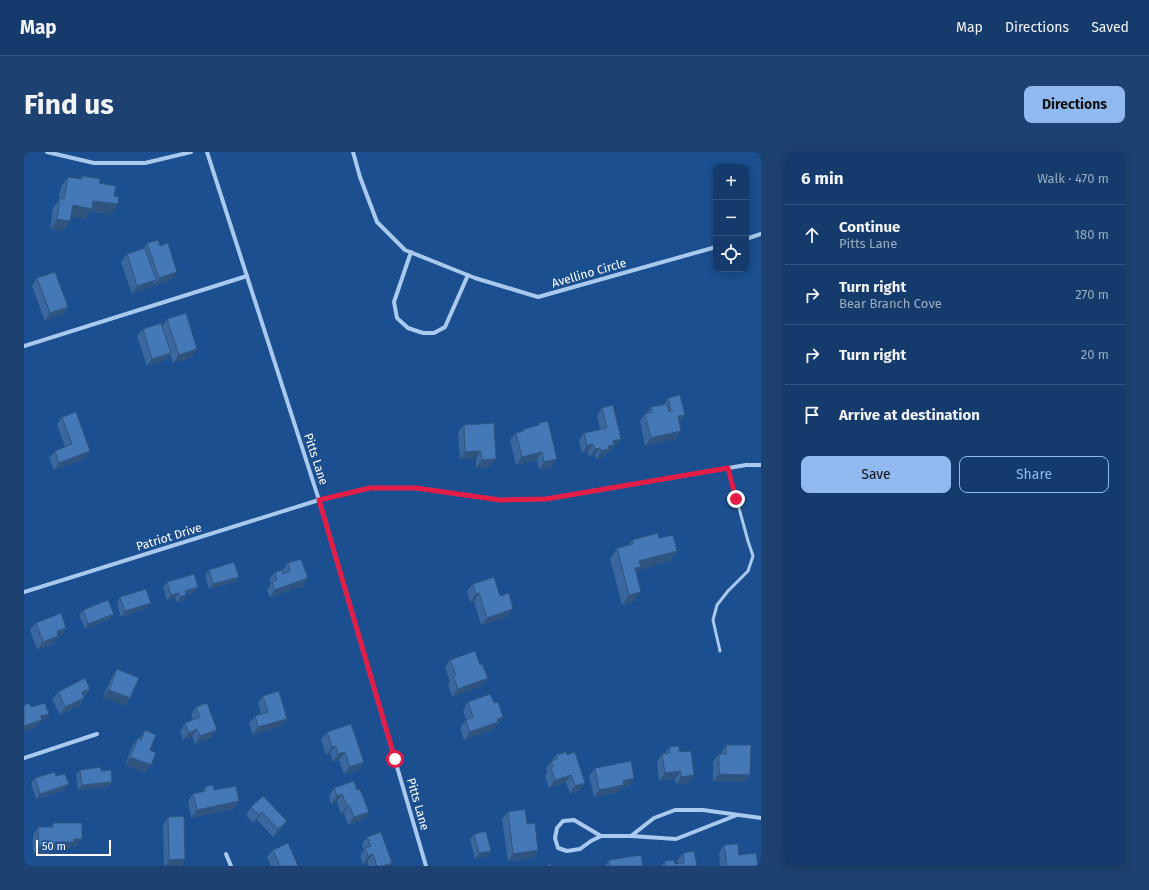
<!DOCTYPE html>
<meta charset="utf-8">
<style>
body{margin:0;font-family:"Fira Sans",sans-serif;background:#1d4271;color:#f1f3f6}
.controls{position:absolute;right:12px;top:12px;display:grid;overflow:hidden;border-radius:8px;box-shadow:0 2px 10px #0003}
.controls button{width:36px;height:36px;display:grid;place-items:center;padding:0;border:0;border-bottom:1px solid #33557e;background:#143b6b;color:#f1f3f6;font:20px sans-serif}
.scale{position:absolute;left:12px;bottom:10px;width:75px;box-sizing:border-box;padding-left:4px;border:2px solid #fff;border-top:0;font-size:11px;line-height:14px;white-space:nowrap;color:#fff;-webkit-text-stroke:3px #1b4f8f;paint-order:stroke}
.stop{position:absolute;width:12px;height:12px;margin:-9px;border:3px solid #e11d48;border-radius:50%;background:#fff}
.stop.end{background:#e11d48;border-color:#fff;box-shadow:0 1px 4px #0008}
.list{margin:0;padding:0;list-style:none}
h2{display:flex;justify-content:space-between;align-items:center;height:52px;margin:0;padding:0 16px;font-size:17px}
h2 small{font-size:13px;font-weight:400;color:#9dadc1}
.list li{display:grid;grid-template-columns:26px 1fr auto;gap:12px;align-items:center;box-sizing:border-box;height:60px;padding:0 16px;border-top:1px solid #33557e}
.list b{display:block;font-size:15px;white-space:nowrap}
.list p{margin:0;font-size:13px;white-space:nowrap;color:#9dadc1}
.list em{font-size:13px;font-style:normal;color:#9dadc1}
.actions{display:flex;gap:8px;padding:12px 16px}
.actions a{flex:1;padding:9px 0;border:1px solid #90b9f0;border-radius:8px;text-align:center;font-size:14px;color:#90b9f0}
.actions .main{background:#90b9f0;color:#111}
.icon{flex:none;width:22px;height:22px;fill:none;stroke:currentColor;stroke-width:2;stroke-linecap:round;stroke-linejoin:round}
.map{position:relative;flex:none;width:737px;height:714px;overflow:hidden;border-radius:8px}
header{display:flex;align-items:center;gap:24px;box-sizing:border-box;height:56px;padding:0 20px;background:#143b6b;border-bottom:1px solid #33557e}
header strong{font-size:19px}
nav{display:flex;gap:22px;margin-inline-start:auto;font-size:14px}
.intro{display:flex;align-items:center;justify-content:space-between;box-sizing:border-box;height:96px;padding:0 24px}
h1{margin:0;font-size:28px}
.button{padding:10px 18px;border-radius:8px;background:#90b9f0;color:#111;font-size:14px;font-weight:700}
main{display:flex;gap:24px;padding:0 24px}
aside{flex:1;background:#143b6b;border-radius:8px;box-shadow:0 2px 10px #0003}
.map>svg:first-child{display:block}
</style>
<header>
<strong>Map</strong>
<nav><a>Map</a><a>Directions</a><a>Saved</a></nav>
</header>
<div class="intro"><h1>Find us</h1><a class="button">Directions</a></div>
<main>
<div class="map">
<svg width="737" height="714" viewBox="0 0 737 714">
<rect width="100%" height="100%" fill="#1b4f8f"/>
<g fill="none" stroke-linecap="round" stroke-linejoin="round">
<polyline stroke="#a9c9ee" stroke-width="3" points="696,499 689,468 693,453 704,439 724,419 729,404 724,389 704,316"/>
<g stroke="#a9c9ee" stroke-width="4">
<polyline points="23,0 70,11 121,11 167,0"/>
<polyline points="183,0 295,348 402,714"/>
<polyline points="329,0 336,25 353,70 381,98 451,126 514,145 692,95"/>
<polyline points="722,87 737,82"/>
<polyline points="387,100 370,150 373,166 384,176 399,181 410,181 421,175 444,123"/>
<polyline points="0,194 223,124"/>
<polyline points="0,440 295,348 346,336 392,336 476,348 522,347 722,313 737,313"/>
<polyline points="0,606 73,582"/>
<polyline points="577,684 550,668 539,669 533,676 531,686 534,696 543,699 556,697 567,689 577,684 607,684 652,687 713,663"/>
<polyline points="607,684 630,666 651,658 679,658 737,666"/>
<polyline points="202,702 207,714"/>
</g>
</g>
<g fill="#3a679d">
<polygon points="58,24 75,31 87,63 66,59 61,67 47,64 46,69 39,79 26,77 29,56 34,49 37,35 44,25 56,27"/>
<polygon points="123,91 148,128 129,134 129,132 127,135 108,142 97,110 103,102 119,97"/>
<polygon points="13,126 44,155 39,162 21,169 8,134"/>
<polygon points="143,167 168,205 149,211 146,202 142,208 123,214 113,184 119,177 138,174"/>
<polygon points="644,246 661,263 655,271 652,287 621,294 616,269 621,262 623,261 627,255 640,252"/>
<polygon points="578,256 592,294 589,295 585,301 582,301 580,305 572,307 571,303 565,305 564,300 558,301 555,289 560,281 576,277 573,264"/>
<polygon points="38,265 61,307 30,318 25,306 31,299 41,295 33,273"/>
<polygon points="470,271 466,315 452,316 452,306 436,307 434,280 440,273"/>
<polygon points="515,271 533,307 527,315 515,318 513,308 492,313 486,288 492,281 498,279 500,277 513,274"/>
<polygon points="635,386 653,399 646,409 615,418 612,421 610,450 598,453 586,407 593,396 604,394 608,388"/>
<polygon points="264,411 279,434 246,446 243,438 247,432 245,428 251,420 258,419"/>
<polygon points="185,418 211,430 185,437 181,423"/>
<polygon points="143,430 174,435 170,440 162,443 159,449 153,450 151,446 143,448 139,435"/>
<polygon points="449,432 476,444 484,465 457,473 450,449 446,450 443,439"/>
<polygon points="96,445 127,451 123,456 97,465 93,451"/>
<polygon points="59,458 86,467 61,477 55,463"/>
<polygon points="12,471 42,476 37,484 34,485 29,492 13,498 6,478"/>
<polygon points="426,508 456,513 464,526 458,534 428,545 424,532 426,529 421,516"/>
<polygon points="93,517 106,546 101,554 79,545 88,525"/>
<polygon points="66,537 60,545 60,546 55,554 36,563 28,547 34,540"/>
<polygon points="239,544 258,574 229,583 225,571 231,564 237,562 234,551"/>
<polygon points="444,550 470,551 479,565 469,578 440,588 436,576 442,568 439,558"/>
<polygon points="172,555 193,578 187,586 171,592 168,585 159,588 156,579 161,571 169,568 167,563"/>
<polygon points="121,578 126,598 127,613 121,621 101,613 108,594 114,586 115,587"/>
<polygon points="303,580 340,610 335,618 320,622 315,608 309,610 306,601 302,603 297,588"/>
<polygon points="702,593 726,623 721,630 689,630 689,610 695,602 697,602 697,601"/>
<polygon points="645,595 655,600 670,623 665,631 652,633 651,627 635,629 633,610 638,602 640,602"/>
<polygon points="532,603 543,603 561,631 556,638 546,642 542,630 525,636 521,624 523,621 522,616"/>
<polygon points="571,616 610,626 605,634 598,635 594,640 570,645 565,624"/>
<polygon points="56,618 77,619 88,630 84,635 54,638 52,623"/>
<polygon points="32,624 41,638 12,647 7,631 11,626"/>
<polygon points="181,635 190,638 210,657 167,666 164,649 169,642 178,640"/>
<polygon points="310,636 333,638 345,660 339,668 324,673 320,661 317,662 313,650 307,652 305,644"/>
<polygon points="227,655 263,669 258,676 249,685 233,668 229,671 222,663"/>
<polygon points="484,660 503,672 514,698 509,706 484,709 478,667"/>
<polygon points="144,665 161,707 157,714 140,714 139,673"/>
<polygon points="29,671 53,694 46,695 44,697 28,698 26,701 9,702 9,683 14,675 27,675"/>
<polygon points="450,682 463,704 451,707 446,687"/>
<polygon points="343,685 368,711 366,714 345,714 343,710 339,712 336,704 340,698 338,692"/>
<polygon points="700,693 715,703 734,714 696,714 695,701"/>
<polygon points="249,698 274,714 247,714 243,705"/>
<polygon points="659,701 673,714 637,714 641,709 651,712 654,712 653,709"/>
<polygon points="585,708 619,714 581,714"/>
</g>
<g fill="#305480">
<polygon points="69,49 94,52 87,63 66,59 61,67 42,64 49,53"/>
<polygon points="33,67 46,69 39,79 26,77"/>
<polygon points="153,120 148,128 129,134 135,126"/>
<polygon points="132,128 127,135 108,142 113,134"/>
<polygon points="44,155 39,162 21,169 26,161"/>
<polygon points="173,197 168,205 149,211 155,203"/>
<polygon points="147,201 142,208 123,214 128,207"/>
<polygon points="661,263 655,271 654,264"/>
<polygon points="657,279 652,287 621,294 627,286"/>
<polygon points="597,287 592,294 589,295 585,301 582,301 580,305 572,307 577,299 589,289"/>
<polygon points="569,292 564,300 558,301 563,294"/>
<polygon points="576,296 571,303 565,305 571,297"/>
<polygon points="66,299 61,307 30,318 35,311"/>
<polygon points="457,299 452,306 436,307 441,300"/>
<polygon points="518,300 513,308 492,313 498,305"/>
<polygon points="472,307 466,315 452,316 458,308"/>
<polygon points="533,307 527,315 515,318 520,310"/>
<polygon points="653,399 646,409 615,418 610,425 604,427 615,409"/>
<polygon points="215,425 211,430 185,437 189,432"/>
<polygon points="284,426 279,434 246,446 251,438"/>
<polygon points="174,435 170,440 157,444 161,439"/>
<polygon points="617,440 610,450 598,453 605,443"/>
<polygon points="155,441 151,446 143,448 147,443"/>
<polygon points="455,441 450,449 446,450 452,442"/>
<polygon points="162,443 159,449 153,450 156,445"/>
<polygon points="127,451 123,456 97,465 101,459"/>
<polygon points="489,457 484,465 457,473 463,466"/>
<polygon points="90,462 86,467 61,477 64,472"/>
<polygon points="42,476 37,484 34,485 29,492 13,498 19,490 33,479"/>
<polygon points="464,526 458,534 428,545 434,537"/>
<polygon points="66,537 60,544 52,548 58,540"/>
<polygon points="85,538 106,546 101,554 79,545"/>
<polygon points="60,546 55,554 36,563 41,555"/>
<polygon points="25,562 20,569 16,570 12,576 0,580 0,574 16,564"/>
<polygon points="479,565 469,578 440,588 446,580 473,567"/>
<polygon points="263,567 258,574 229,583 234,575"/>
<polygon points="173,577 168,585 159,588 165,581"/>
<polygon points="193,578 187,586 171,592 176,584"/>
<polygon points="312,594 306,601 302,603 308,595"/>
<polygon points="321,600 315,608 309,610 314,602"/>
<polygon points="106,605 127,613 121,621 101,613"/>
<polygon points="340,610 335,618 320,622 326,615"/>
<polygon points="657,619 651,627 635,629 641,621"/>
<polygon points="695,622 726,623 721,630 689,630"/>
<polygon points="547,623 542,630 525,636 531,628"/>
<polygon points="670,623 665,631 652,633 657,625"/>
<polygon points="610,626 605,634 598,635 594,640 570,645 575,638 599,629"/>
<polygon points="88,630 84,635 54,638 58,633"/>
<polygon points="561,631 556,638 546,642 551,634"/>
<polygon points="45,632 41,638 12,647 16,642"/>
<polygon points="318,642 313,650 307,652 313,644"/>
<polygon points="215,649 210,657 167,666 173,658"/>
<polygon points="325,653 320,661 317,662 323,654"/>
<polygon points="238,660 233,668 229,671 235,663"/>
<polygon points="345,660 339,668 324,673 330,665"/>
<polygon points="263,669 258,676 249,685 254,677"/>
<polygon points="50,687 58,687 53,694 46,695 44,697 28,698 26,701 9,702 15,694 31,690"/>
<polygon points="514,698 509,706 484,709 489,702"/>
<polygon points="467,699 463,704 451,707 455,701"/>
<polygon points="349,702 343,710 339,712 344,704"/>
<polygon points="161,707 157,714 141,714 145,708"/>
<polygon points="368,711 366,714 359,714"/>
</g>
<g fill="#4478b7" stroke="#305480">
<polygon points="58,24 76,27 75,31 92,34 90,44 95,45 94,52 69,49 68,57 49,53 46,69 33,67 36,46 40,47 44,25 58,27"/>
<polygon points="134,88 136,94 144,91 153,120 135,126 123,91"/>
<polygon points="121,96 132,128 113,134 103,102"/>
<polygon points="31,120 44,155 26,161 13,126"/>
<polygon points="162,161 173,197 155,203 143,167"/>
<polygon points="137,171 147,201 128,207 119,177"/>
<polygon points="656,243 661,263 654,264 657,279 627,286 621,262 628,260 627,255 643,252 645,260 647,259 644,246"/>
<polygon points="589,253 597,287 589,289 590,293 584,294 585,297 577,299 576,296 571,297 569,292 563,294 560,281 583,276 578,256"/>
<polygon points="52,260 66,299 35,311 31,299 48,292 38,265"/>
<polygon points="524,269 533,307 520,310 518,300 498,305 492,281 500,279 500,277 515,273 515,271"/>
<polygon points="470,271 472,307 458,308 457,299 441,300 440,273"/>
<polygon points="634,381 635,386 649,383 653,399 615,409 617,415 611,416 617,440 605,443 593,396 609,392 608,388"/>
<polygon points="277,407 284,426 251,438 248,430 253,428 251,420 258,418 259,422 266,419 264,411"/>
<polygon points="210,410 215,425 189,432 185,418"/>
<polygon points="170,422 174,435 161,439 162,443 156,445 155,441 147,443 143,430"/>
<polygon points="470,425 476,444 485,441 489,457 463,466 455,441 452,442 449,432"/>
<polygon points="122,437 127,451 101,459 96,445"/>
<polygon points="84,448 90,462 64,472 59,458"/>
<polygon points="37,461 42,476 33,479 34,484 19,490 12,471"/>
<polygon points="451,499 456,513 458,512 464,526 434,537 429,524 432,523 426,508"/>
<polygon points="93,517 115,526 106,546 85,538"/>
<polygon points="61,526 66,537 58,540 60,546 41,555 34,540"/>
<polygon points="255,539 263,567 234,575 231,564 244,560 239,544"/>
<polygon points="466,542 470,551 474,550 479,565 473,567 474,570 446,580 442,568 449,565 444,550"/>
<polygon points="5,551 7,555 21,551 25,562 16,564 18,568 0,574 0,553"/>
<polygon points="183,551 193,578 176,584 173,577 165,581 161,571 176,565 172,555"/>
<polygon points="327,572 340,610 326,615 321,600 314,602 312,594 308,595 303,580"/>
<polygon points="121,578 132,583 126,598 132,601 127,613 106,605 114,586 117,588"/>
<polygon points="702,593 727,593 726,623 695,622 695,602 702,602"/>
<polygon points="655,594 655,600 667,599 670,623 657,625 657,619 641,621 638,602 646,601 645,595"/>
<polygon points="542,600 543,603 551,600 561,631 551,634 547,623 531,628 527,616 529,615 527,609 533,607 532,603"/>
<polygon points="607,609 610,626 599,629 600,633 575,638 571,616"/>
<polygon points="77,615 77,619 87,618 88,630 58,633 56,618"/>
<polygon points="31,620 32,624 41,622 45,632 16,642 11,626"/>
<polygon points="330,629 333,638 336,637 345,660 330,665 325,653 323,654 318,642 313,644 310,636"/>
<polygon points="189,633 190,638 212,634 215,649 173,658 169,642 182,639 181,635"/>
<polygon points="239,644 263,669 254,677 238,660 235,663 227,655"/>
<polygon points="501,657 503,672 511,671 514,698 489,702 484,660"/>
<polygon points="160,664 161,707 145,708 144,665"/>
<polygon points="29,671 58,671 58,687 50,687 50,690 31,690 31,694 15,694 14,675 29,675"/>
<polygon points="462,679 467,699 455,701 450,682"/>
<polygon points="357,680 368,711 359,714 353,714 349,702 344,704 341,696 347,694 343,685"/>
<polygon points="264,691 274,714 256,714 249,698"/>
<polygon points="714,692 715,703 732,701 734,714 703,714 700,693"/>
<polygon points="670,699 673,714 642,714 641,709 650,708 651,712 660,711 659,701"/>
<polygon points="617,703 619,714 586,714 585,708"/>
<polygon points="524,712 530,714 523,714"/>
</g>
<g fill="none" stroke-linecap="round" stroke-linejoin="round">
<polyline stroke="#e11d48" stroke-width="5" points="371,607 295,348 346,336 392,336 476,348 522,347 704,316 712,347"/>
</g>
<g text-anchor="middle" stroke-width="3.5" stroke-linejoin="round" paint-order="stroke">
<g font-size="12" fill="#fff" stroke="#1b4f8f">
<text transform="translate(565 121) rotate(-16)" y="4">Avellino Circle</text>
<text transform="translate(292 307) rotate(72)" y="4">Pitts Lane</text>
<text transform="translate(145 385) rotate(-17)" y="4">Patriot Drive</text>
<text transform="translate(394 652) rotate(74)" y="4">Pitts Lane</text>
</g>
</g>
</svg>
<div class="controls">
<button>+</button>
<button>−</button>
<button><svg class="icon" aria-label="locate" viewBox="0 0 24 24"><circle cx="12" cy="12" r="6"/><path d="M12 2v4M12 18v4M2 12h4M18 12h4"/></svg></button>
</div>
<div class="scale">50 m</div>
<div class="stop" style="left:371px;top:607px"></div>
<div class="stop end" style="left:712px;top:347px"></div>
</div>
<aside>
<h2>6 min<small>Walk · 470 m</small></h2>
<ul class="list">
<li><svg class="icon" aria-label="ahead" viewBox="0 0 24 24"><path d="M12 20V5M6 11l6-6 6 6"/></svg><div><b>Continue</b><p>Pitts Lane</p></div><em>180 m</em></li>
<li><svg class="icon" aria-label="right" viewBox="0 0 24 24"><path d="M7 20v-9h11M14 6l5 5-5 5"/></svg><div><b>Turn right</b><p>Bear Branch Cove</p></div><em>270 m</em></li>
<li><svg class="icon" aria-label="right" viewBox="0 0 24 24"><path d="M7 20v-9h11M14 6l5 5-5 5"/></svg><div><b>Turn right</b></div><em>20 m</em></li>
<li><svg class="icon" aria-label="arrive" viewBox="0 0 24 24"><path d="M6 21V4h12l-3 4 3 4H6"/></svg><div><b>Arrive at destination</b></div></li>
</ul>
<div class="actions"><a class="main">Save</a><a>Share</a></div>
</aside>
</main>
